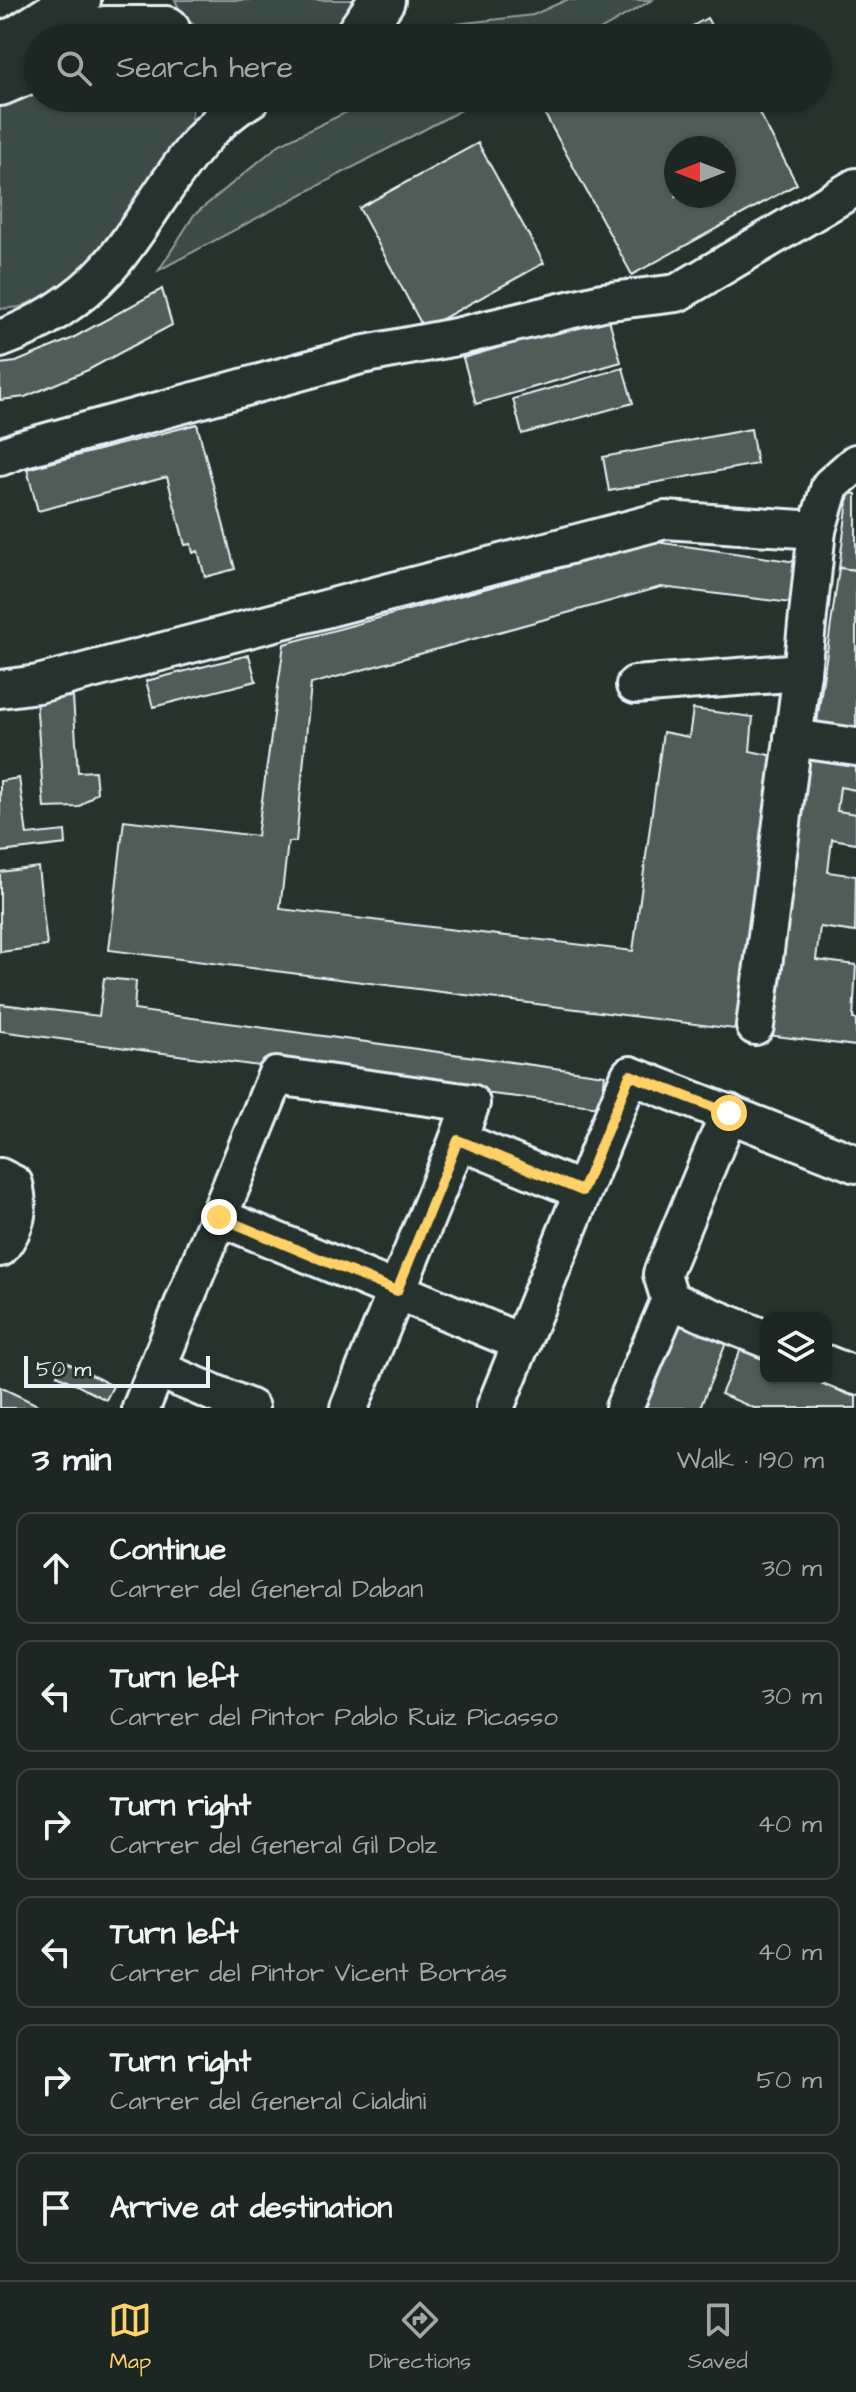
<!DOCTYPE html>
<meta charset="utf-8">
<style>
body{margin:0;font-family:"Architects Daughter",sans-serif;background:#29322f;color:#f1f3f6}
.controls{position:absolute;right:24px;bottom:24px;display:grid;overflow:hidden;border-radius:16px;box-shadow:0 2px 6px #0004}
.controls button{width:72px;height:72px;display:grid;place-items:center;padding:0;border:0;border-bottom:2px solid #3a4340;background:#1c2622;color:#f1f3f6;font:40px sans-serif}
.compass{position:absolute;left:664px;top:136px;width:72px;height:72px;border-radius:50%;background:#1c2622;box-shadow:0 2px 6px #0004;rotate:270deg}
.scale{position:absolute;left:24px;bottom:20px;width:186px;box-sizing:border-box;padding-left:8px;border:4px solid #e8f1f8;border-top:0;font-size:22px;line-height:28px;white-space:nowrap;color:#e8f1f8;-webkit-text-stroke:6px #26332d;paint-order:stroke}
.stop{position:absolute;width:24px;height:24px;margin:-18px;border:6px solid #ffd166;border-radius:50%;background:#fff}
.stop.end{background:#ffd166;border-color:#fff;box-shadow:0 2px 8px #0008}
.list{margin:0;padding:0;list-style:none}
h2{display:flex;justify-content:space-between;align-items:center;height:104px;margin:0;padding:0 32px;font-size:34px}
h2 small{font-size:26px;font-weight:400;color:#a0a5a5}
.list li{display:grid;grid-template-columns:52px 1fr auto;gap:24px;align-items:center;box-sizing:border-box;height:112px;margin:0 16px 16px;padding:0 16px;border:2px solid #3a4340;border-radius:16px}
.list b{display:block;font-size:30px;white-space:nowrap}
.list p{margin:0;font-size:26px;white-space:nowrap;color:#a0a5a5}
.list em{font-size:26px;font-style:normal;color:#a0a5a5}
.icon{flex:none;width:44px;height:44px;fill:none;stroke:currentColor;stroke-width:2;stroke-linecap:round;stroke-linejoin:round}
.map{position:relative;flex:none;width:856px;height:1408px;overflow:hidden}
.search{position:absolute;background:#1c2622;box-shadow:0 2px 6px #0004;left:24px;right:24px;top:24px;height:88px;display:flex;align-items:center;gap:20px;box-sizing:border-box;padding:0 28px;border-radius:44px;color:#a0a5a5;font-size:30px}
.sheet{height:872px;background:#1c2622}
nav{display:flex;justify-content:space-around;align-items:center;box-sizing:border-box;height:112px;border-top:2px solid #3a4340;background:#1c2622;font-size:22px;color:#a0a5a5}
nav a{display:grid;justify-items:center;gap:4px}
nav .on{color:#ffd166}
.map>svg:first-child{display:block}
</style>
<div class="map">
<svg width="856" height="1408" viewBox="0 0 856 1408">
<rect width="100%" height="100%" fill="#26332d"/>
<filter id="ink" filterUnits="userSpaceOnUse"><feTurbulence type="fractalNoise" baseFrequency=".0125" numOctaves="2"/><feDisplacementMap in="SourceGraphic" scale="16" xChannelSelector="R" yChannelSelector="G"/><feConvolveMatrix kernelMatrix="1 2 1 2 8 2 1 2 1" color-interpolation-filters="sRGB"/></filter>
<g filter="url(#ink)">
<g fill="#3e4b47" stroke="#939ea0" stroke-width="2">
<polygon points="175,0 359,0 336,30 323,38 208,38 181,13"/>
<polygon points="566,0 652,0 586,38 443,38 456,24 533,15"/>
<polygon points="38,92 38,98 194,98 190,128 92,263 52,293 20,307 0,309 0,104"/>
<polygon points="376,98 484,98 159,270 194,215 280,144"/>
<polygon points="840,787 856,790 856,814 837,811"/>
</g>
<g fill="#505c59" stroke="#e8f1f8" stroke-width="2" fill-rule="evenodd">
<polygon points="707,18 718,38 671,38"/>
<path d="M562,98H751L797,184L632,275L542,109ZM676,148H724V196H676Z"/>
<polygon points="478,143 544,263 424,329 359,208"/>
<polygon points="162,289 172,325 88,370 25,397 0,400 0,364 16,362 71,339"/>
<polygon points="608,316 621,362 476,404 463,358"/>
<polygon points="623,368 633,403 522,434 513,399"/>
<polygon points="197,424 235,569 205,577 198,551 193,553 191,544 185,545 167,477 38,511 27,469"/>
<polygon points="751,429 757,464 609,491 603,457"/>
<polygon points="849,493 856,494 856,570 839,568"/>
<polygon points="656,542 804,563 799,604 661,587 311,684 296,842 288,842 280,909 633,951 663,732 689,737 693,709 753,717 750,751 788,759 750,1031 109,950 124,820 257,836 284,644"/>
<polygon points="839,568 856,570 856,734 816,729"/>
<polygon points="249,655 256,681 153,707 146,681"/>
<polygon points="73,697 78,772 95,771 97,792 79,807 44,808 36,699"/>
<polygon points="804,755 856,762 856,790 840,787 837,811 856,814 856,843 832,839 828,872 856,876 855,932 820,927 816,960 856,965 853,1019 856,1019 856,1046 767,1035"/>
<polygon points="19,778 27,835 65,831 66,844 0,852 0,781"/>
<polygon points="38,867 47,946 0,952 0,872"/>
<polygon points="104,978 136,981 134,1010 605,1075 601,1107 259,1066 0,1031 0,1004 99,1016"/>
<polygon points="681,1324 726,1343 700,1408 645,1408"/>
<polygon points="741,1349 766,1359 766,1378 812,1378 856,1396 856,1408 754,1408 721,1394"/>
<polygon points="64,1361 113,1386 106,1400 57,1375"/>
<polygon points="0,1387 42,1407 41,1408 0,1408"/>
</g>
<g fill="none" stroke-linecap="round" stroke-linejoin="round">
<g stroke="#e8f1f8" stroke-width="42">
<g id="minor">
<path d="M0,339C39,325 79,300 107,269C157,213 184,137 252,98"/>
<polyline points="0,457 21,449 361,355 456,337 602,302 677,293 856,187"/>
<polyline points="635,685 802,672 817,530 830,486 856,463"/>
<polyline points="0,689 38,684 665,520 817,530"/>
<polyline points="793,738 856,747"/>
<polyline points="755,1026 802,672"/>
<path d="M0,1177L14,1184C20,1210 17,1226 0,1248"/>
<polyline points="219,1217 522,1343"/>
<polyline points="670,1300 766,1339"/>
<polyline points="826,1364 856,1376"/>
<polyline points="157,1369 250,1408"/>
<polyline points="141,1408 276,1076 471,1103 458,1140 582,1191"/>
<polyline points="349,1408 458,1140"/>
<polyline points="495,1408 630,1075 856,1164"/>
<polyline points="624,1408 670,1300 662,1274 729,1113"/>
</g>
</g>
<g stroke="#e8f1f8" stroke-width="50">
<polyline id="major" points="356,38 382,0"/>
</g>
<g stroke="#e8f1f8" stroke-width="50">
<g id="highway">
<polyline points="91,38 105,29 167,29"/>
<polyline points="0,43 15,40 78,0"/>
<polyline points="0,83 38,67"/>
</g>
</g>
<use href="#minor" stroke="#26332d" stroke-width="36"/>
<use href="#major" stroke="#26332d" stroke-width="44"/>
<use href="#highway" stroke="#26332d" stroke-width="44"/>
</g>
</g>
<g fill="none" stroke-linecap="round" stroke-linejoin="round" filter="url(#ink)">
<polyline stroke="#ffd166" stroke-width="10" points="219,1217 397,1291 458,1140 582,1191 630,1075 729,1113"/>
</g>
</svg>
<div class="controls">
<button><svg class="icon" aria-label="layers" viewBox="0 0 24 24"><path d="M12 4l9 5-9 5-9-5zM3 14l9 5 9-5"/></svg></button>
</div>
<svg class="compass" viewBox="-18 -18 36 36"><path d="M0-13l5 13h-10z" fill="#e53935"/><path d="M0 13l5-13h-10z" fill="#a0a5a5"/></svg>
<div class="scale">50 m</div>
<div class="stop" style="left:729px;top:1113px"></div>
<div class="stop end" style="left:219px;top:1217px"></div>
<div class="search"><svg class="icon" aria-label="search" viewBox="0 0 24 24"><circle cx="10" cy="10" r="6"/><path d="M15 15l6 6"/></svg>Search here</div>
</div>
<section class="sheet">
<h2>3 min<small>Walk · 190 m</small></h2>
<ul class="list">
<li><svg class="icon" aria-label="ahead" viewBox="0 0 24 24"><path d="M12 20V5M6 11l6-6 6 6"/></svg><div><b>Continue</b><p>Carrer del General Daban</p></div><em>30 m</em></li>
<li><svg class="icon" aria-label="left" viewBox="0 0 24 24"><path d="M17 20v-9H6M10 6l-5 5 5 5"/></svg><div><b>Turn left</b><p>Carrer del Pintor Pablo Ruiz Picasso</p></div><em>30 m</em></li>
<li><svg class="icon" aria-label="right" viewBox="0 0 24 24"><path d="M7 20v-9h11M14 6l5 5-5 5"/></svg><div><b>Turn right</b><p>Carrer del General Gil Dolz</p></div><em>40 m</em></li>
<li><svg class="icon" aria-label="left" viewBox="0 0 24 24"><path d="M17 20v-9H6M10 6l-5 5 5 5"/></svg><div><b>Turn left</b><p>Carrer del Pintor Vicent Borrás</p></div><em>40 m</em></li>
<li><svg class="icon" aria-label="right" viewBox="0 0 24 24"><path d="M7 20v-9h11M14 6l5 5-5 5"/></svg><div><b>Turn right</b><p>Carrer del General Cialdini</p></div><em>50 m</em></li>
<li><svg class="icon" aria-label="arrive" viewBox="0 0 24 24"><path d="M6 21V4h12l-3 4 3 4H6"/></svg><div><b>Arrive at destination</b></div></li>
</ul>
</section>
<nav>
<a class="on"><svg class="icon" aria-label="map" viewBox="0 0 24 24"><path d="M3 6l6-2 6 2 6-2v14l-6 2-6-2-6 2zM9 4v14M15 6v14"/></svg>Map</a>
<a><svg class="icon" aria-label="directions" viewBox="0 0 24 24"><path d="M12 3l9 9-9 9-9-9zM9 14v-3h6M13 9l2 2-2 2"/></svg>Directions</a>
<a><svg class="icon" aria-label="saved" viewBox="0 0 24 24"><path d="M7 4h10v16l-5-4-5 4z"/></svg>Saved</a>
</nav>
